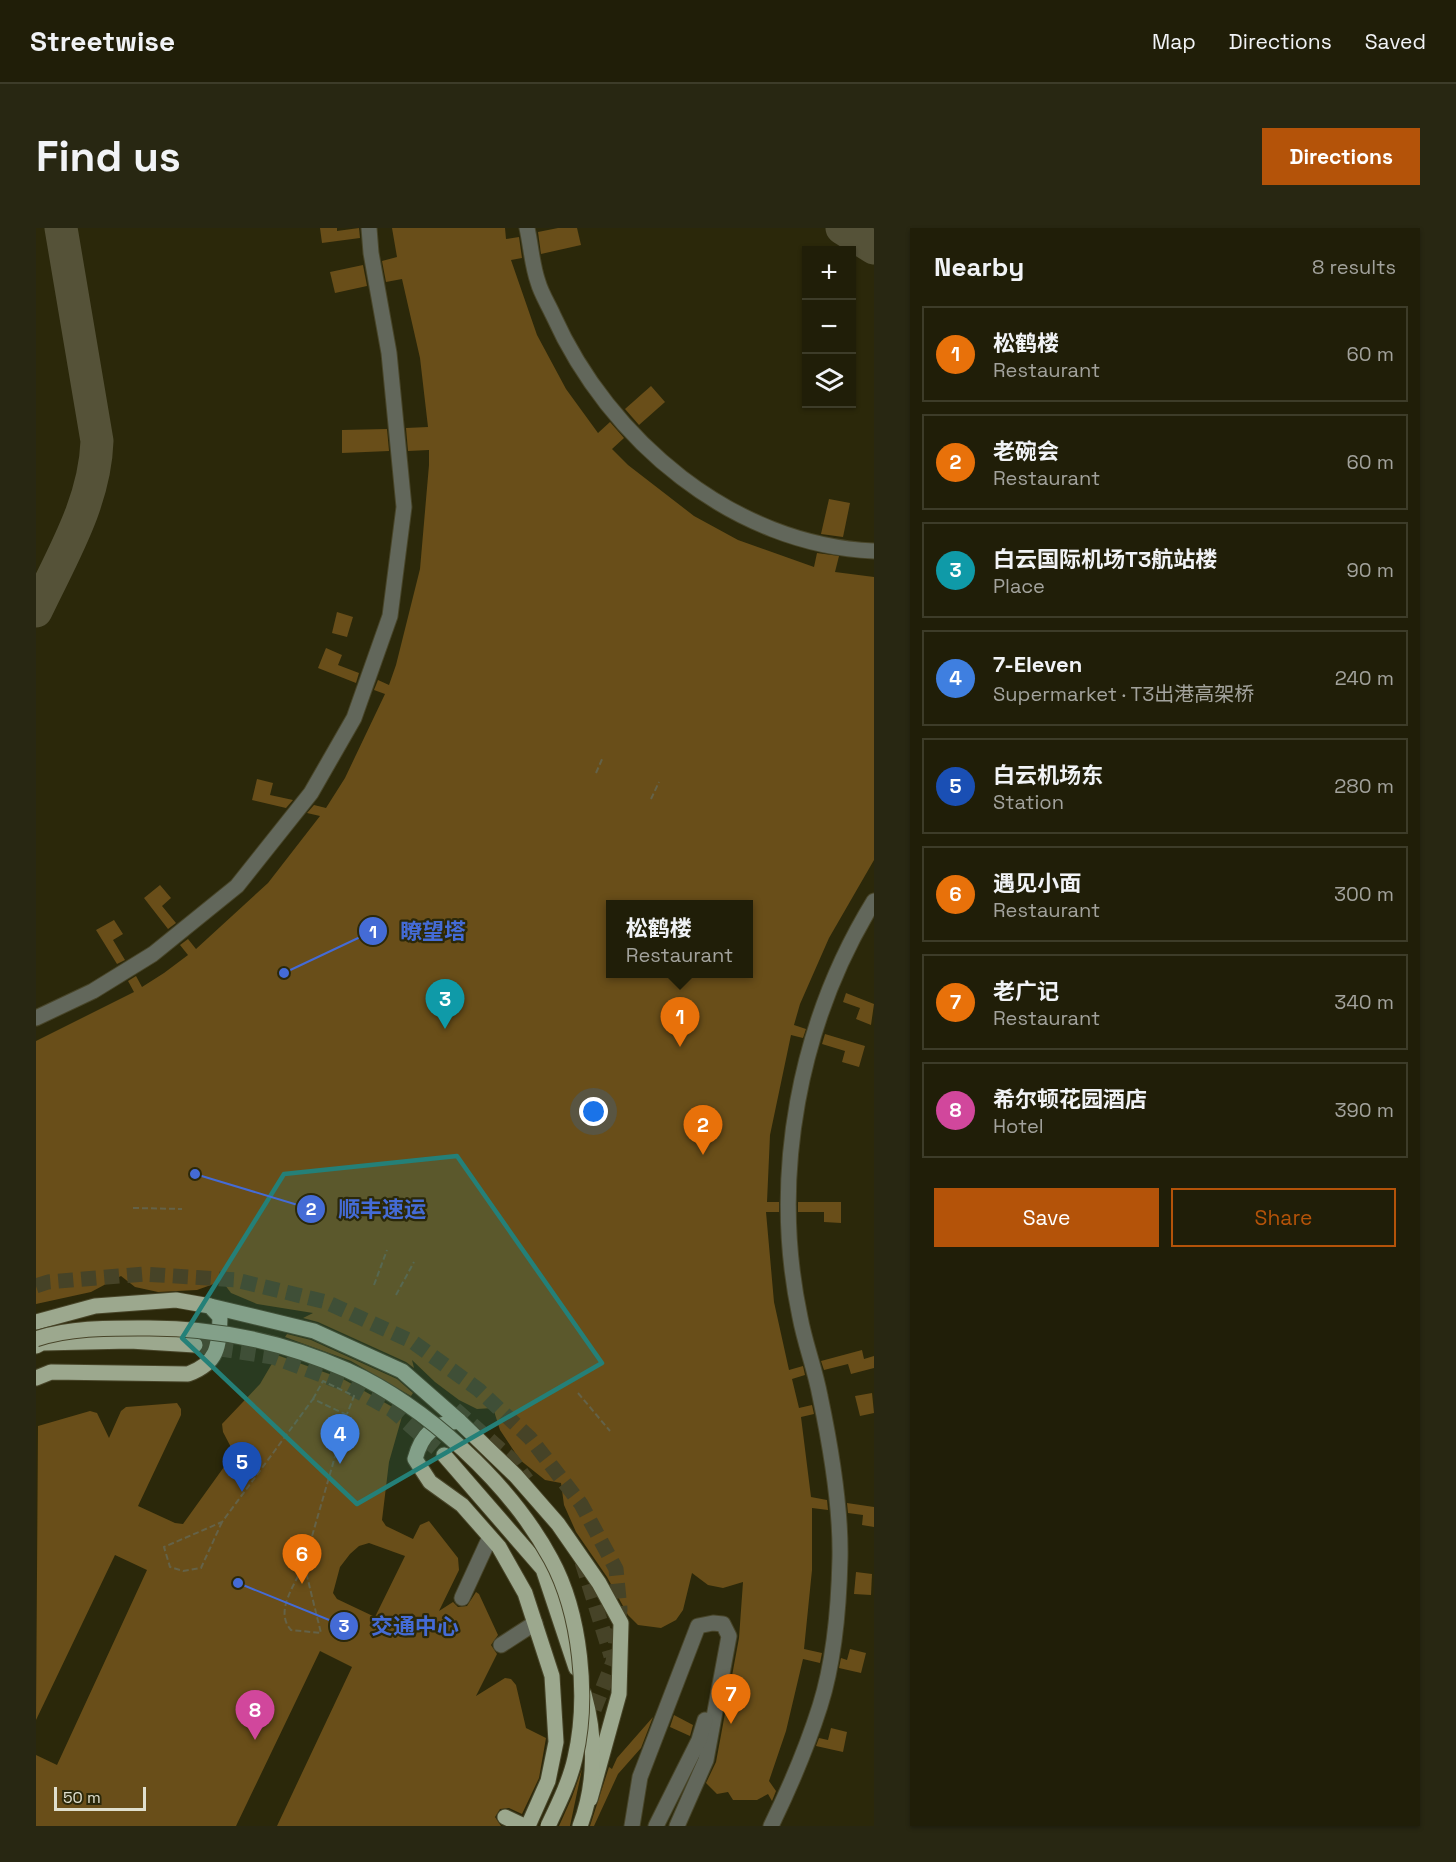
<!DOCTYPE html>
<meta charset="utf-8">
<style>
body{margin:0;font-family:"Space Grotesk","Noto Sans SC",sans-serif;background:#282712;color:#f1f3f6}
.controls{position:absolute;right:18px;top:18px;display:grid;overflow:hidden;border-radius:0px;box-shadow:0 2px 4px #0004}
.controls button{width:54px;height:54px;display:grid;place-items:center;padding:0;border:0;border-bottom:2px solid #3d3c29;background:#201e08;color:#f1f3f6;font:30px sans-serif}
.scale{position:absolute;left:18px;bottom:15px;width:92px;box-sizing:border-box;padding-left:6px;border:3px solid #e0dfce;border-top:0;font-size:16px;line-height:21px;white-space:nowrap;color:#e0dfce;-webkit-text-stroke:4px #2b280a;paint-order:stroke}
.you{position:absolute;left:558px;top:884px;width:21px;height:21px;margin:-15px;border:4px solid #fff;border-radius:50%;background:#1a73e8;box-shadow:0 0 0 9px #1a73e833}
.badge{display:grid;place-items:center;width:39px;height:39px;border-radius:50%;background:#b45309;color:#fff;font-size:20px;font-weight:700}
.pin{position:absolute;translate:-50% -50px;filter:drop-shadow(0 2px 3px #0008)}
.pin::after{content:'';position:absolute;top:32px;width:21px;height:18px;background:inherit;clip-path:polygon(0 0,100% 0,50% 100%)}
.popup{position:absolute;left:570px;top:672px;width:147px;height:78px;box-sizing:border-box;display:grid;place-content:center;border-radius:0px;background:#201e08;filter:drop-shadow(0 2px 4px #0005);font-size:20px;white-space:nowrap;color:#a2a29c}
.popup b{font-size:22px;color:#f1f3f6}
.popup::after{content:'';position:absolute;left:50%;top:100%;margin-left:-12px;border:12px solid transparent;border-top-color:#201e08}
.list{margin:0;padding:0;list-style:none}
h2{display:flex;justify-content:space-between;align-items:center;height:78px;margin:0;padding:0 24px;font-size:26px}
h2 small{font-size:20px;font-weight:400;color:#a2a29c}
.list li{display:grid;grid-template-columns:39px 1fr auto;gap:18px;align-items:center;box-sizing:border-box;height:96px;margin:0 12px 12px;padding:0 12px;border:2px solid #3d3c29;border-radius:0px}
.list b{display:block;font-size:22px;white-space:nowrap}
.list p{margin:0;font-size:20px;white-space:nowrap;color:#a2a29c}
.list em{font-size:20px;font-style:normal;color:#a2a29c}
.actions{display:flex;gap:12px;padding:18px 24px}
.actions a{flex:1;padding:14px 0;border:2px solid #b45309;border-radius:0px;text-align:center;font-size:21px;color:#b45309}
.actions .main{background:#b45309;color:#fff}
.icon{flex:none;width:33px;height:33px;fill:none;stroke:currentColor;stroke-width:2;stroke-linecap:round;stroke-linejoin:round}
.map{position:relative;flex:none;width:838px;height:1598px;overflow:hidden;border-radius:0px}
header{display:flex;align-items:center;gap:36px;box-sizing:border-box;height:84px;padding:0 30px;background:#201e08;border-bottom:2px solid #3d3c29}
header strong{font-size:28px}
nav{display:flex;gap:33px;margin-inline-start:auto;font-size:21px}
.intro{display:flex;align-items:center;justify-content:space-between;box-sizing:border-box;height:144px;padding:0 36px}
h1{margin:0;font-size:42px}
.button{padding:15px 27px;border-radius:0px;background:#b45309;color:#fff;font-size:21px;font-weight:700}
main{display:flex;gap:36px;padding:0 36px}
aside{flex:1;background:#201e08;border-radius:0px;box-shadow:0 2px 4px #0004}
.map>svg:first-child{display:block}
</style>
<header>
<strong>Streetwise</strong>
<nav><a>Map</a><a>Directions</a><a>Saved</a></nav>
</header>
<div class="intro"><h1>Find us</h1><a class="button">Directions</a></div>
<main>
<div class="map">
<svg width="838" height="1598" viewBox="0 0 838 1598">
<rect width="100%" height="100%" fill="#2b280a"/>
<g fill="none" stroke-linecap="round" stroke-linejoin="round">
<g stroke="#555238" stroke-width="33">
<polyline points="806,0 838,20"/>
<path d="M0,383C26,328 59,274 61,213L25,0"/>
</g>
</g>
<g fill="#694e19" fill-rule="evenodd">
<polygon points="284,0 301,0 301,3 323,0 324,10 286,15"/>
<path d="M356,0H469L470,11L483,9L486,30L475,32L501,107L530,161L562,205L574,194L588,210L576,221L592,237L658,288L702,312L778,339L781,325L803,328L799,344L838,349V632L793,710L764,776L758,797L770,801L767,810L755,807L734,907L731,974H743V984H730L738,1074L753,1142L767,1138L769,1147L756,1151L763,1180L776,1177L778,1186L765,1189L775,1269L791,1272L792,1282L776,1280V1342L768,1421L786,1425L784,1435L767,1431L750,1503L733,1553L740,1563L736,1573L732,1566L721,1572H697L692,1564L681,1566L670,1555L680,1534L703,1410L707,1354L687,1360L672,1357L656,1345L647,1382L640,1392L625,1400L602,1397L592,1387L571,1349L540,1304L528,1277L525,1255L509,1252L484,1232L464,1202L457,1180L441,1181L423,1172L399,1154L376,1132L378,1140L370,1134L282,1094L267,1090L277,1085L221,1076L195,1065L186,1053L161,1062L122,1064L99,1059L85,1048L55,1064L0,1076V813L98,764L92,753L100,748L106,759L128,745L152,727L144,717L152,711L160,721L232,655L284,588L271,585L278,577L290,580L309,550L349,466L338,462L342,452L353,457L360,437L384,341L393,237V222L372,223L370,200L392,199L384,130L366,51L350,54L346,33L361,29ZM575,676H713V746H575Z"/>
<polygon points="522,0 541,0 545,17 505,26 502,4"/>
<polygon points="327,37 331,58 299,65 294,44"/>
<polygon points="615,158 629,174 603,197 589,181"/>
<polygon points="351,201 353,223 306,225 306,202"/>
<polygon points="793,271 814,275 807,309 785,306"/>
<polygon points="301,384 317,389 311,409 296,405"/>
<polygon points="290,420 306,427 302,437 323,445 320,455 282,440"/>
<polygon points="221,551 237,555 234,567 257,572 250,580 216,572"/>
<polygon points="124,657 135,670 126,678 140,695 132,701 108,670"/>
<polygon points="78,692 87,706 77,712 89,732 81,736 60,702"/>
<polygon points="810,765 838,776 835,797 820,791 824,780 807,774"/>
<polygon points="789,806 829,818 823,839 806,834 809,823 786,816"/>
<polygon points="762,974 805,974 805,995 788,994 788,984 762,984"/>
<polygon points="251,1106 275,1112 361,1151 377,1165 375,1168 315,1133 249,1109"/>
<polygon points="826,1122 828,1131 838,1128 838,1140 815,1146 812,1136 788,1142 785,1133"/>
<path d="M241,1127L307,1151L367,1185L353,1234L346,1292L350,1298L377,1311L384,1297L393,1293L422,1330L423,1342L403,1383L417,1374L422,1379L431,1378L440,1364L443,1366L462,1407L455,1417L461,1426L440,1468L469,1450L475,1451L480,1457L490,1500L510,1510L503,1550L486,1586L473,1580L464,1581L459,1589L465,1598H241L316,1439L284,1423L200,1598H0V1527L21,1537L111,1342L79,1327L0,1492L2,1198L54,1183L61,1185L73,1210L85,1183L90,1179L141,1175L145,1181V1187L102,1278L139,1295L147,1296L198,1225L187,1204L186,1196L224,1156ZM333,1315L369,1328L339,1389L301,1371L297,1365L304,1339L314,1326L323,1318Z"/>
<polygon points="836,1165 838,1185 824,1188 819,1168"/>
<polygon points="811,1275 838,1279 838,1299 826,1297 827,1287 812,1285"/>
<polygon points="820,1344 836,1346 835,1367 818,1366"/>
<polygon points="814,1421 830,1425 825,1445 803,1440 805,1430 811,1432"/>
<polygon points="638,1487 657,1497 654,1508 634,1499"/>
<polygon points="617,1489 605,1520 582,1546 558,1598 554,1598 573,1539 576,1541 581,1530"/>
<polygon points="795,1500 811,1504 807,1524 780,1518 783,1510 792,1512"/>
<polygon points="546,1541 534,1598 523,1598 536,1569"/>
</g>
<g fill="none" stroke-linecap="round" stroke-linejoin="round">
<g stroke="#464327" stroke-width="15" stroke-dasharray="15 8" stroke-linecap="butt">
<polyline points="0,1058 12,1054 108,1046 200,1052 290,1074 377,1114 443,1162 494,1210 545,1276 580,1341 584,1381 577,1434 552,1497"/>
<polyline points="419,1181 475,1231 491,1252"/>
<polyline points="546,1334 575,1428"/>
</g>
<polyline stroke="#464327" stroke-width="15" stroke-dasharray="15 8" stroke-linecap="butt" points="159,1117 237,1129 307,1155 356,1182 408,1227"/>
<g stroke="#484529" stroke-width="17">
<g id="minor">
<path d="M491,0C495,18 496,37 502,54C505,65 512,76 517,87C573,212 697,317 838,323"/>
<polyline points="0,790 57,763 117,726 201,658 275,565 318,490 354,388 368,279 353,125 335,25 333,0"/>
<polyline points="426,1370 454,1309"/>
<polyline points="465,1417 499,1395"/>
<polyline points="596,1598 604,1549 662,1398 677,1395 687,1396 693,1408 670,1532 641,1598"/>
<polyline points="620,1598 663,1512 669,1492"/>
<path d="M735,1598C754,1559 771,1519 784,1478C798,1434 803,1376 804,1330C805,1277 795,1220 784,1168C779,1141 769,1116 764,1089C734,948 763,795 838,673"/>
</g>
</g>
<g stroke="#484529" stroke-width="17">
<g id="major">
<polyline points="174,1078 278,1103 366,1143 423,1193"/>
<path d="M0,1094L59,1078L140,1072L174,1078L184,1089C183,1119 182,1135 152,1146L15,1144L0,1150"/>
<polyline points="0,1118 6,1115 94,1113 159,1117"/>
<polyline points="408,1227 507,1341 540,1440"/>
<polyline points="469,1589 488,1598"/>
<path d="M492,1598L512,1553L520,1514L516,1448L489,1365L463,1319L426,1277L394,1254L379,1231C386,1205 398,1196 423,1193L480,1248L522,1296L563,1355L585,1395L583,1466L554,1571"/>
<path d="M544,1598C560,1556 560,1509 548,1466"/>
</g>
</g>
<g stroke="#646248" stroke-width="2" stroke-dasharray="6 3" stroke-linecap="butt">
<polyline points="560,545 567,529"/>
<polyline points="615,571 623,554"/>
<polyline points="97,980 146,981"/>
<polyline points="338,1057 351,1022"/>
<polyline points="360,1067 378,1034"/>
<polyline points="542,1165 574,1203"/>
<polyline points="277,1171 287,1153 318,1168 311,1186"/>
<path d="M186,1294L165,1340L147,1343L134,1339L128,1319L186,1294L277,1171L311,1187L268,1336L285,1405L255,1402C238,1383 259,1357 268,1336"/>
</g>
<use href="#minor" stroke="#62675b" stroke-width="15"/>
<use href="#major" stroke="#9ca88e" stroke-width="15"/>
<g stroke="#484529" stroke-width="17" stroke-linecap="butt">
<path id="major-bridge" d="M0,1111C35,1099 77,1100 113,1100C181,1100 248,1114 311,1142C390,1178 474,1255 515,1331C545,1386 553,1470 539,1530C534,1553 522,1577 512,1598"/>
</g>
<use href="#major-bridge" stroke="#9ca88e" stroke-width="15"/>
</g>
<path fill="#248078" fill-opacity="0.2" stroke="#248078" stroke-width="4.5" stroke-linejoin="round" d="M421,928L566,1135L321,1276L146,1110L248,946Z"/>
<path fill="none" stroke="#446bd6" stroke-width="2" d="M248 745L337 703M159 946L275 981M202 1355L308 1398"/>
<g fill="#446bd6" stroke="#2b280a" stroke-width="2">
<circle cx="248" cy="745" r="6"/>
<circle cx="159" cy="946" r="6"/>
<circle cx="202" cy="1355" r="6"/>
<circle cx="337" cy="703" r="15"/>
<circle cx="275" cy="981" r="15"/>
<circle cx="308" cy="1398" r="15"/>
</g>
<g font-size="18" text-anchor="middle" font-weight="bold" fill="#fff">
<text x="337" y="710">1</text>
<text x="275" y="987">2</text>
<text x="308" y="1404">3</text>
</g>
<g font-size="22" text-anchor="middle" font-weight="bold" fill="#446bd6" stroke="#2b280a" stroke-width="4.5" stroke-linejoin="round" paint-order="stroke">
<text x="397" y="711">瞭望塔</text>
<text x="346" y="989">顺丰速运</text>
<text x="379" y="1406">交通中心</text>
</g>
</svg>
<div class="controls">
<button>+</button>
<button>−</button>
<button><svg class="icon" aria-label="layers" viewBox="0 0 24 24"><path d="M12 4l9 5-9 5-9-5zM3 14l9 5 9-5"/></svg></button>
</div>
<div class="scale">50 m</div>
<div class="you"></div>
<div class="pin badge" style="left:644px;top:819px;background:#e8710a">1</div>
<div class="popup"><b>松鹤楼</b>Restaurant</div>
<div class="pin badge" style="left:667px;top:927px;background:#e8710a">2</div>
<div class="pin badge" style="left:409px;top:801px;background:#0f9aa8">3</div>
<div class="pin badge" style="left:304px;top:1236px;background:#3f7fe0">4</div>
<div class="pin badge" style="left:206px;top:1264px;background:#1a4fb4">5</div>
<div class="pin badge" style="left:266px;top:1356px;background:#e8710a">6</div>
<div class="pin badge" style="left:695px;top:1496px;background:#e8710a">7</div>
<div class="pin badge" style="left:219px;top:1512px;background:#d1479c">8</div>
</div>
<aside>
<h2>Nearby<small>8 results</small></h2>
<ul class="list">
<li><span class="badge" style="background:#e8710a">1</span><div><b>松鹤楼</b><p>Restaurant</p></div><em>60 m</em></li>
<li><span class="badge" style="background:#e8710a">2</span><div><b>老碗会</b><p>Restaurant</p></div><em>60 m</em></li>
<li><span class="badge" style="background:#0f9aa8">3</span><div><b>白云国际机场T3航站楼</b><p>Place</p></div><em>90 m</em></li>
<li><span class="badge" style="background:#3f7fe0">4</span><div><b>7-Eleven</b><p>Supermarket · T3出港高架桥</p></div><em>240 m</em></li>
<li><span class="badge" style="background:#1a4fb4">5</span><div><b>白云机场东</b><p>Station</p></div><em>280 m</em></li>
<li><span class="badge" style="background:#e8710a">6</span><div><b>遇见小面</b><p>Restaurant</p></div><em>300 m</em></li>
<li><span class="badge" style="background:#e8710a">7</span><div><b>老广记</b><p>Restaurant</p></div><em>340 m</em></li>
<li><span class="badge" style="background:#d1479c">8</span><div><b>希尔顿花园酒店</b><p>Hotel</p></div><em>390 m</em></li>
</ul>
<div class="actions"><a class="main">Save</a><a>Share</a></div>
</aside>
</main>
